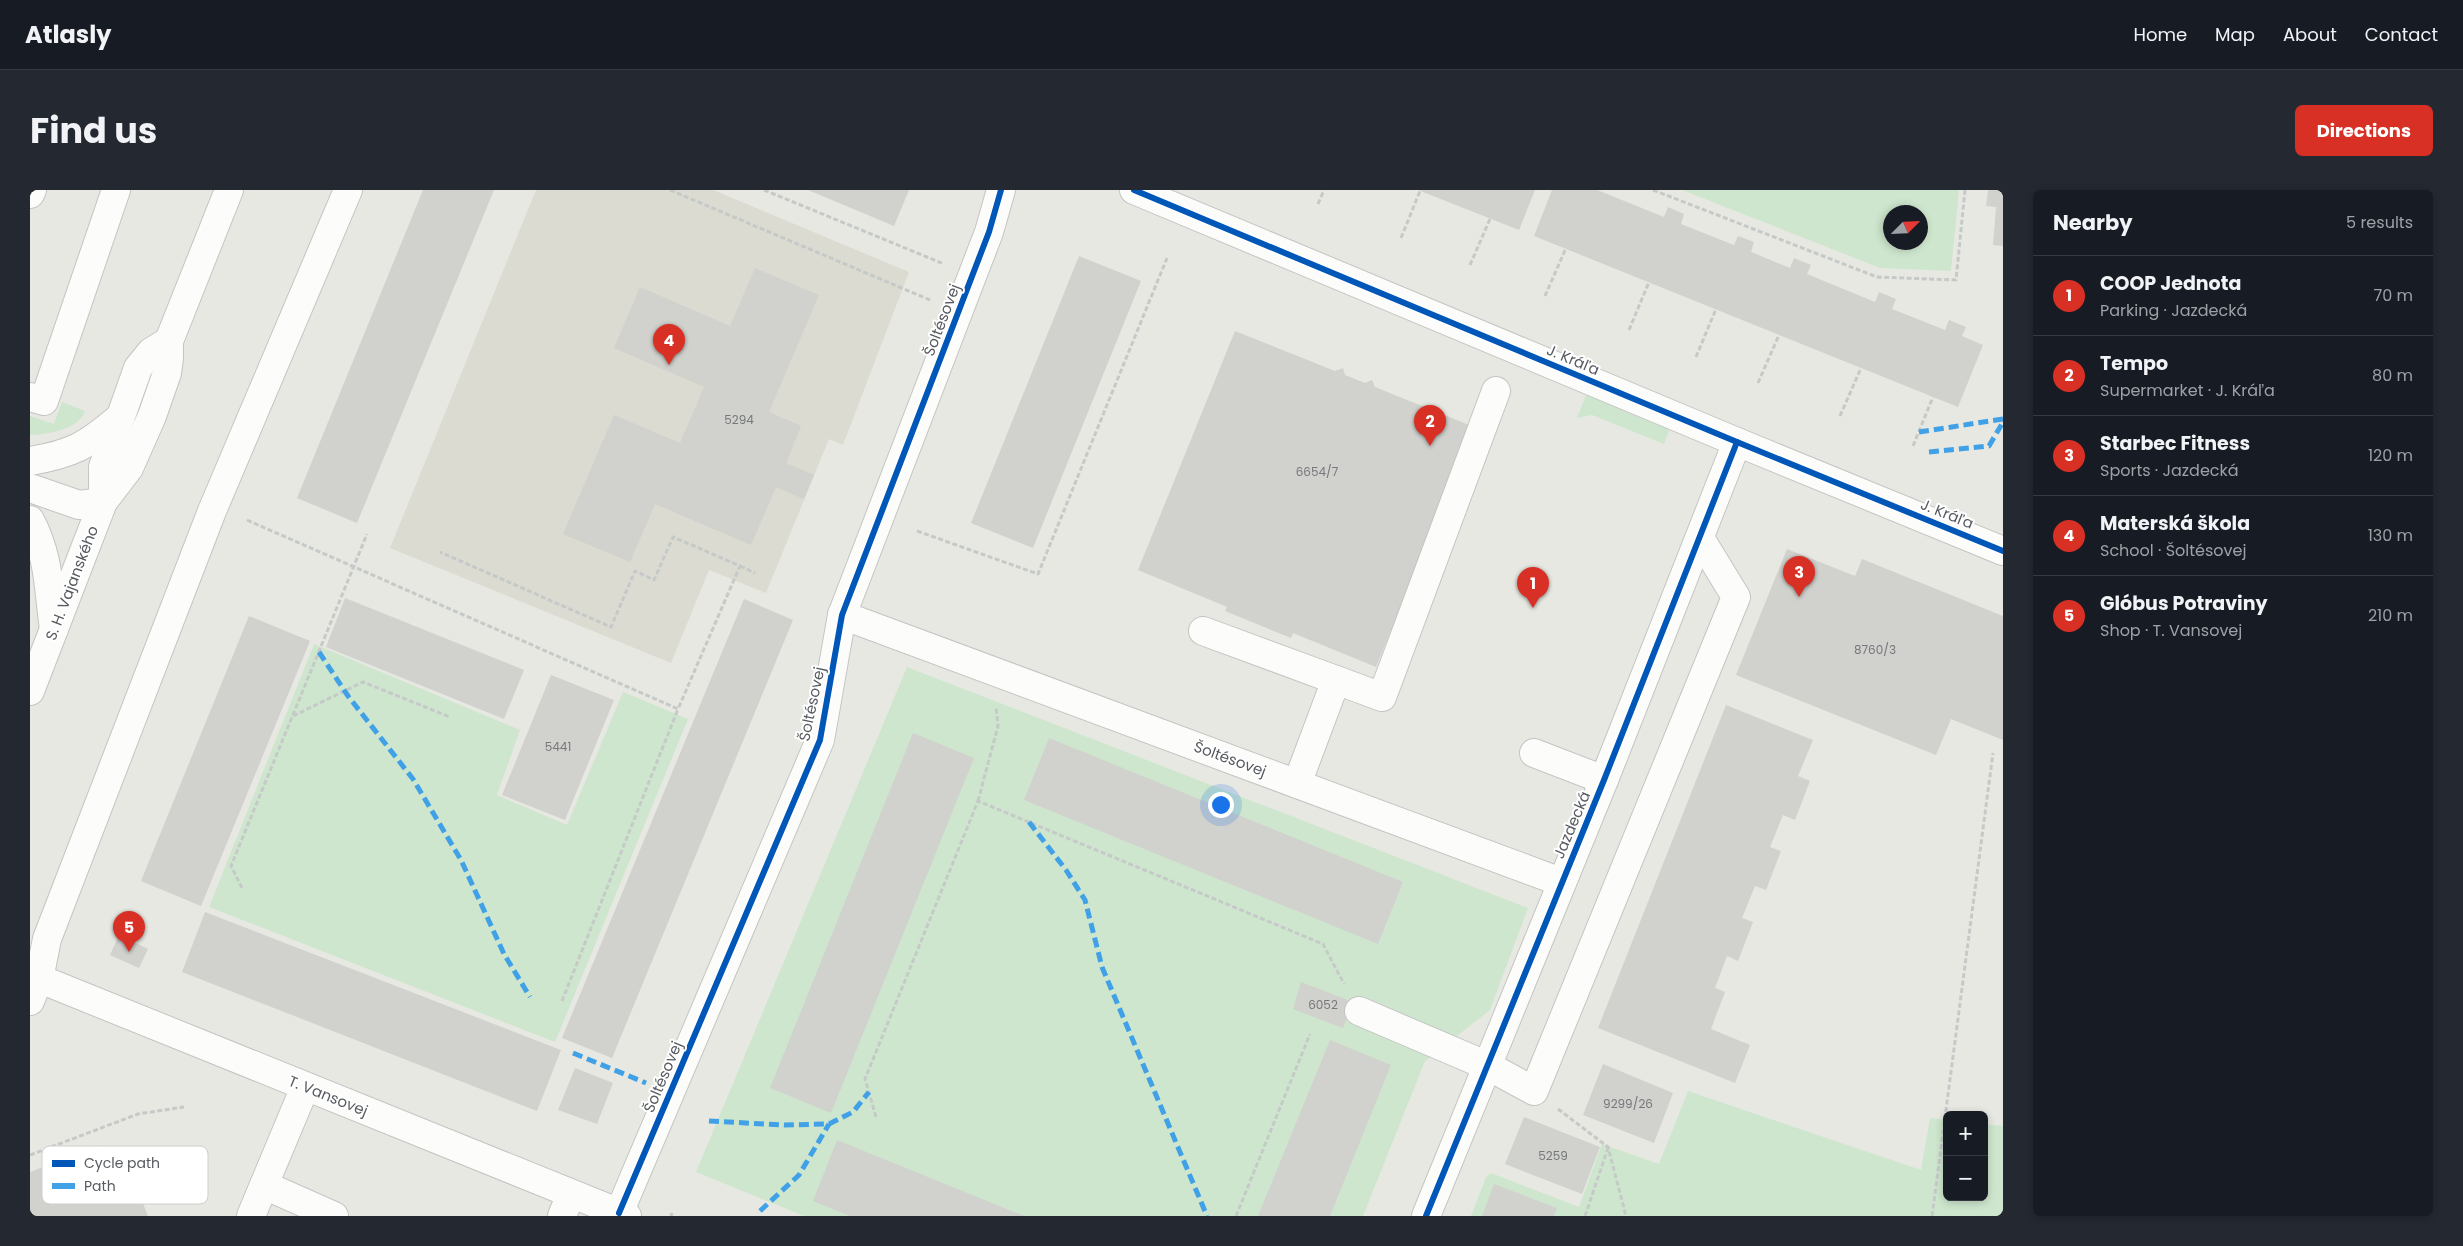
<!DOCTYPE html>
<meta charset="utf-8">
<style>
body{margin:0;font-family:Poppins,sans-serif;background:#242831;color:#f1f3f6}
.controls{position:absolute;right:15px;bottom:15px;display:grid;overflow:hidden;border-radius:8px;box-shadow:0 2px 8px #0003}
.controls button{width:45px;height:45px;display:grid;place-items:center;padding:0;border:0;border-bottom:1px solid #363941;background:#171b24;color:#f1f3f6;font:25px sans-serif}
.compass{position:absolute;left:1853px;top:15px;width:45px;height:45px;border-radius:50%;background:#171b24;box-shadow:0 2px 8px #0003;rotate:66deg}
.you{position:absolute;left:1190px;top:614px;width:18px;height:18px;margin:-12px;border:4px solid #fff;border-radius:50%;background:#1a73e8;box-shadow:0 0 0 8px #1a73e833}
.badge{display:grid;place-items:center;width:32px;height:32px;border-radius:50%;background:#d93025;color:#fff;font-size:16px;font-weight:700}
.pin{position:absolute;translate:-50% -41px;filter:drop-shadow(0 1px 2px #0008)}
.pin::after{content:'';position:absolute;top:26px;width:18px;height:15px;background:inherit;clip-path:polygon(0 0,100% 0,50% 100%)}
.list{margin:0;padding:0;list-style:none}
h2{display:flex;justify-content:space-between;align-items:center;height:65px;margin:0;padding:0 20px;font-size:21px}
h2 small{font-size:16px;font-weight:400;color:#9ea1a6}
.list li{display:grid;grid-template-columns:32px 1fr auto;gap:15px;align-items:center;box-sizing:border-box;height:80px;padding:0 20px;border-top:1px solid #363941}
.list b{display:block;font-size:19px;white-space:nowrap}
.list p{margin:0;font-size:16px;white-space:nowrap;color:#9ea1a6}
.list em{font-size:16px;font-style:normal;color:#9ea1a6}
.map{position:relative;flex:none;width:1973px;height:1026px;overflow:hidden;border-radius:8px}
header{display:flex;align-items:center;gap:30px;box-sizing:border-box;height:70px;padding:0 25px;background:#171b24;border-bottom:1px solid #363941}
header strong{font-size:24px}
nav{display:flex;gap:28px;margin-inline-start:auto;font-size:18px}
.intro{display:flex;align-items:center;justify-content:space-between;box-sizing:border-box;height:120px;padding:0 30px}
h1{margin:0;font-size:35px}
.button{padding:12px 22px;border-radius:8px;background:#d93025;color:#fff;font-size:18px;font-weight:700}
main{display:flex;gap:30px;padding:0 30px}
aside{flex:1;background:#171b24;border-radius:8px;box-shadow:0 2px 8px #0003}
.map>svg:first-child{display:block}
</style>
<header>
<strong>Atlasly</strong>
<nav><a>Home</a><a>Map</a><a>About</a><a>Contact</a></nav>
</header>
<div class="intro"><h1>Find us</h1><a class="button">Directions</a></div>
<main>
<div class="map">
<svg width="1973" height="1026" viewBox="0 0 1973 1026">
<rect width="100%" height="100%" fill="#e8e8e2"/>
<polygon fill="#dbdbd1" points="506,0 683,0 879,82 813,255 799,249 736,403 679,380 641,473 360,358"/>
<g fill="#cee6ce" fill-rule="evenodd">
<path d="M1652,0H1929L1921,81L1850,78ZM1860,22H1890V52H1860Z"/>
<polygon points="1556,205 1640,238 1634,254 1562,225 1547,228"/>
<path d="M32,212L55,221C48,240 19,244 0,245V226L24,234Z"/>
<polygon points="284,454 490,540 467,605 537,635 593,502 658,529 525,852 179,717"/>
<polygon points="877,477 1498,718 1460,820 1395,871 1333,1026 774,1026 666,982"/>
<polygon points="1658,901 1891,980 1900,928 1917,930 1917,1007 1954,1007 1954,934 1973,936 1973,1026 1441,1026 1456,987 1461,983 1549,1017 1572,954 1629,974"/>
</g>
<g fill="#d1d1cd">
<polygon points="393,0 464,0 327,333 267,308"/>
<polygon points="778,0 879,0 864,36"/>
<polygon points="1388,0 1505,0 1489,40"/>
<polygon points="1522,0 1567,0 1634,27 1638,17 1654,24 1651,34 1704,55 1708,46 1724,52 1721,62 1760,78 1764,68 1781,75 1777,84 1845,112 1849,102 1866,109 1862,119 1915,140 1919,130 1936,137 1932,146 1953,155 1928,217 1504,46"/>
<polygon points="1958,0 1973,0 1973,56 1963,55 1966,17 1956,16"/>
<polygon points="1049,66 1111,91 1003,358 941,333"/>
<polygon points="725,78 789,105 739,222 771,236 756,273 784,285 774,309 746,297 721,355 625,314 600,372 533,344 584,225 650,253 674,197 584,158 610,97 700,136"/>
<polygon points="1205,141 1305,181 1313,178 1315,185 1335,193 1342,190 1345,197 1444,237 1346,477 1263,443 1261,448 1195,421 1197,417 1108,380"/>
<polygon points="1757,359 1825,386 1832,369 1973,426 1973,550 1921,529 1906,565 1706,485"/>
<polygon points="315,408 494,480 474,529 296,457"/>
<polygon points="714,409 763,430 582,868 532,848"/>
<polygon points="219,426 280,451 171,716 111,691"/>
<polygon points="521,485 584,510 535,630 472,605"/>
<polygon points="1696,515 1783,550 1768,586 1780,591 1765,630 1753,625 1740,657 1751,661 1736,700 1725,696 1712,728 1723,732 1708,771 1697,766 1685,798 1695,802 1681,839 1720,855 1705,893 1568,838"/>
<polygon points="883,543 944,568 801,923 740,898"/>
<polygon points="1019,548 1373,692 1348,754 994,610"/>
<polygon points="175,722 531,860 507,921 152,782"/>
<polygon points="89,745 118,759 109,778 80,765"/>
<polygon points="1271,792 1323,812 1313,838 1263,819"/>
<polygon points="1300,850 1361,875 1300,1026 1228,1026"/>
<polygon points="1573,874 1643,903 1624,953 1553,925"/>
<polygon points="545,878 583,893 567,934 528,920"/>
<polygon points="1494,927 1570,957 1552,1004 1475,974"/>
<polygon points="807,950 984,1022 995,1026 820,1026 783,1011"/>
<polygon points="70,955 91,1008 108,1001 118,1026 0,1026 0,982"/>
<polygon points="1464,994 1527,1018 1524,1026 1452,1026"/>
</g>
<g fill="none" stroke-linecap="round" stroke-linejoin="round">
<g stroke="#c4c4c3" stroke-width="30">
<g id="minor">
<polyline points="1104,0 1707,252 1973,361"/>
<polyline points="0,4 2,0"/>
<polyline points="0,207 14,211 86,0"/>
<path d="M0,271C42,264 56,256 88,229"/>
<polyline points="0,298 49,315 73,312"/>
<polyline points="73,312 73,277 108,178 121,162 139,151"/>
<path d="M0,330C20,368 18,398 24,439"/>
<polyline points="812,425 1531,692"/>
<polyline points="1173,441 1306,490"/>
<polyline points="0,501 73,312 99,278 122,226 137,183 139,168 139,151 199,0"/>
<polyline points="1504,563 1574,590"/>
<polyline points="1267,594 1306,490 1352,507 1466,201"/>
<polyline points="0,785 597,1026"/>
<polyline points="0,811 9,789 17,749 182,321 318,0"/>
<polyline points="1329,821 1458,876 1504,901 1706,407 1670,348"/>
<polyline points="234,995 304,1026"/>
<polyline points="589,1023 790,550 812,425 959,42 971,0"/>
<polyline points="221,1026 275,897"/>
<polyline points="532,1026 541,1004"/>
<polyline points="1396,1026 1574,590 1707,252"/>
</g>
</g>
<g stroke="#c5cac8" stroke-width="3" stroke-dasharray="5 2.5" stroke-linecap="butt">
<polyline points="640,0 900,110"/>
<polyline points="734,0 914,74"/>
<polyline points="1623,0 1847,87 1926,90 1935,0"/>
<polyline points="1288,14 1294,0"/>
<polyline points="1371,48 1390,1"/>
<polyline points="1440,75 1460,29"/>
<polyline points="1515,106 1536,58"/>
<polyline points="1599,140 1619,92"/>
<polyline points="1666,167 1686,119"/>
<polyline points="1728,193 1749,145"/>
<polyline points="1810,226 1831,178"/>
<polyline points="1883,256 1903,207"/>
<polyline points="217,330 648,519 710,376 643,347 624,390 605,381 581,437 410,362"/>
<polyline points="887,341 1008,384 1137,68"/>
<polyline points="710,376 725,383"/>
<polyline points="263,526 333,492 420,527"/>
<polyline points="948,611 968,536 966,517"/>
<polyline points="212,698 201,676 337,344"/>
<polyline points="532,811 648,519"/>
<polyline points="1528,919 1578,957 1596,1026"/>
<polyline points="846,927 835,889 948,611 1293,754 1314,794"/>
<polyline points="0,965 108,924 154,917"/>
<polyline points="641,1026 642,1023"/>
<polyline points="1206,1026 1280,844"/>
<polyline points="1555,1026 1578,958"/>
<polyline points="1902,1026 1963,563"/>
</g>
<use href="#minor" stroke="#fcfcfb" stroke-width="28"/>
<g stroke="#41a1e6" stroke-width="5" stroke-dasharray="10 5" stroke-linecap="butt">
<polyline points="1889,242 1973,229"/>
<polyline points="1899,262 1959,256 1973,232"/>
<polyline points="289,462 318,506 383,589 431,670 474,764 500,807"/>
<polyline points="999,632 1036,680 1055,710 1072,777 1177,1026"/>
<polyline points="543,863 616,893"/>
<polyline points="679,931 754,935 799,934 823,922 839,902"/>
<polyline points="730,1021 769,985 799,934"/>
</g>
<g stroke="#fff" stroke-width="9">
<g id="cycleway">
<polyline points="1104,0 1707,252 1973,361"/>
<polyline points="589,1023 790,550 812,425 959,42 971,0"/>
<polyline points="1396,1026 1574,590 1707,252"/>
</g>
</g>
<use href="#cycleway" stroke="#0057b8" stroke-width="6"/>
</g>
<g text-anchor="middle" stroke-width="4" stroke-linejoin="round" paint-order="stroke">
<g font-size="12" fill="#76797c">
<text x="709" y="234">5294</text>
<text x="1287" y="286">6654/7</text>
<text x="1845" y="464">8760/3</text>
<text x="528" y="561">5441</text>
<text x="1293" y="819">6052</text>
<text x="1598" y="918">9299/26</text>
<text x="1523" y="970">5259</text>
</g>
<g font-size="15" fill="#575b60" stroke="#fff">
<text transform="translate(912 130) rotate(-69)" y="5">Šoltésovej</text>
<text transform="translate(1543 170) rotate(23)" y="5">J. Kráľa</text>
<text transform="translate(1917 324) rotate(22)" y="5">J. Kráľa</text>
<text transform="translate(42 393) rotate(-69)" y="5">S. H. Vajanského</text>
<text transform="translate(782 514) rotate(-78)" y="5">Šoltésovej</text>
<text transform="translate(1200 569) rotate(20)" y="5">Šoltésovej</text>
<text transform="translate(1542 635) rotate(-67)" y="5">Jazdecká</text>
<text transform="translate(633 887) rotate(-67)" y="5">Šoltésovej</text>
<text transform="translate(298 906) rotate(22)" y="5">T. Vansovej</text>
</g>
</g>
<rect x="12" y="956" width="166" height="58" rx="8" fill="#fff" stroke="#cdcecf" stroke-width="1"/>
<rect x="22" y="970" width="23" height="7" fill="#0057b8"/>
<rect x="22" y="993" width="23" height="6" fill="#41a1e6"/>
<g font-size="14" fill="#575b60">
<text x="54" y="978">Cycle path</text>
<text x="54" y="1001">Path</text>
</g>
</svg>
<div class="controls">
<button>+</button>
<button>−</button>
</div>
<svg class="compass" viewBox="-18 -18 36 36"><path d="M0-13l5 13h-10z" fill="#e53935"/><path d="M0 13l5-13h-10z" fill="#9ea1a6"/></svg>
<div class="you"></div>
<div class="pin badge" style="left:1503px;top:418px">1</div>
<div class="pin badge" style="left:1400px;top:256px">2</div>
<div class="pin badge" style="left:1769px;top:407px">3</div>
<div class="pin badge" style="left:639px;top:175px">4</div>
<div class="pin badge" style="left:99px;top:762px">5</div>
</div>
<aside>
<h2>Nearby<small>5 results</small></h2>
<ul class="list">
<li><span class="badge">1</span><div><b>COOP Jednota</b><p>Parking · Jazdecká</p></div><em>70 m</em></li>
<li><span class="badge">2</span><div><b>Tempo</b><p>Supermarket · J. Kráľa</p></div><em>80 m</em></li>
<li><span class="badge">3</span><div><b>Starbec Fitness</b><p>Sports · Jazdecká</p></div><em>120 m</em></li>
<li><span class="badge">4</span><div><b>Materská škola</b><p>School · Šoltésovej</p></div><em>130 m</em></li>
<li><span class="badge">5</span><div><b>Glóbus Potraviny</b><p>Shop · T. Vansovej</p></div><em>210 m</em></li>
</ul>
</aside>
</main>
